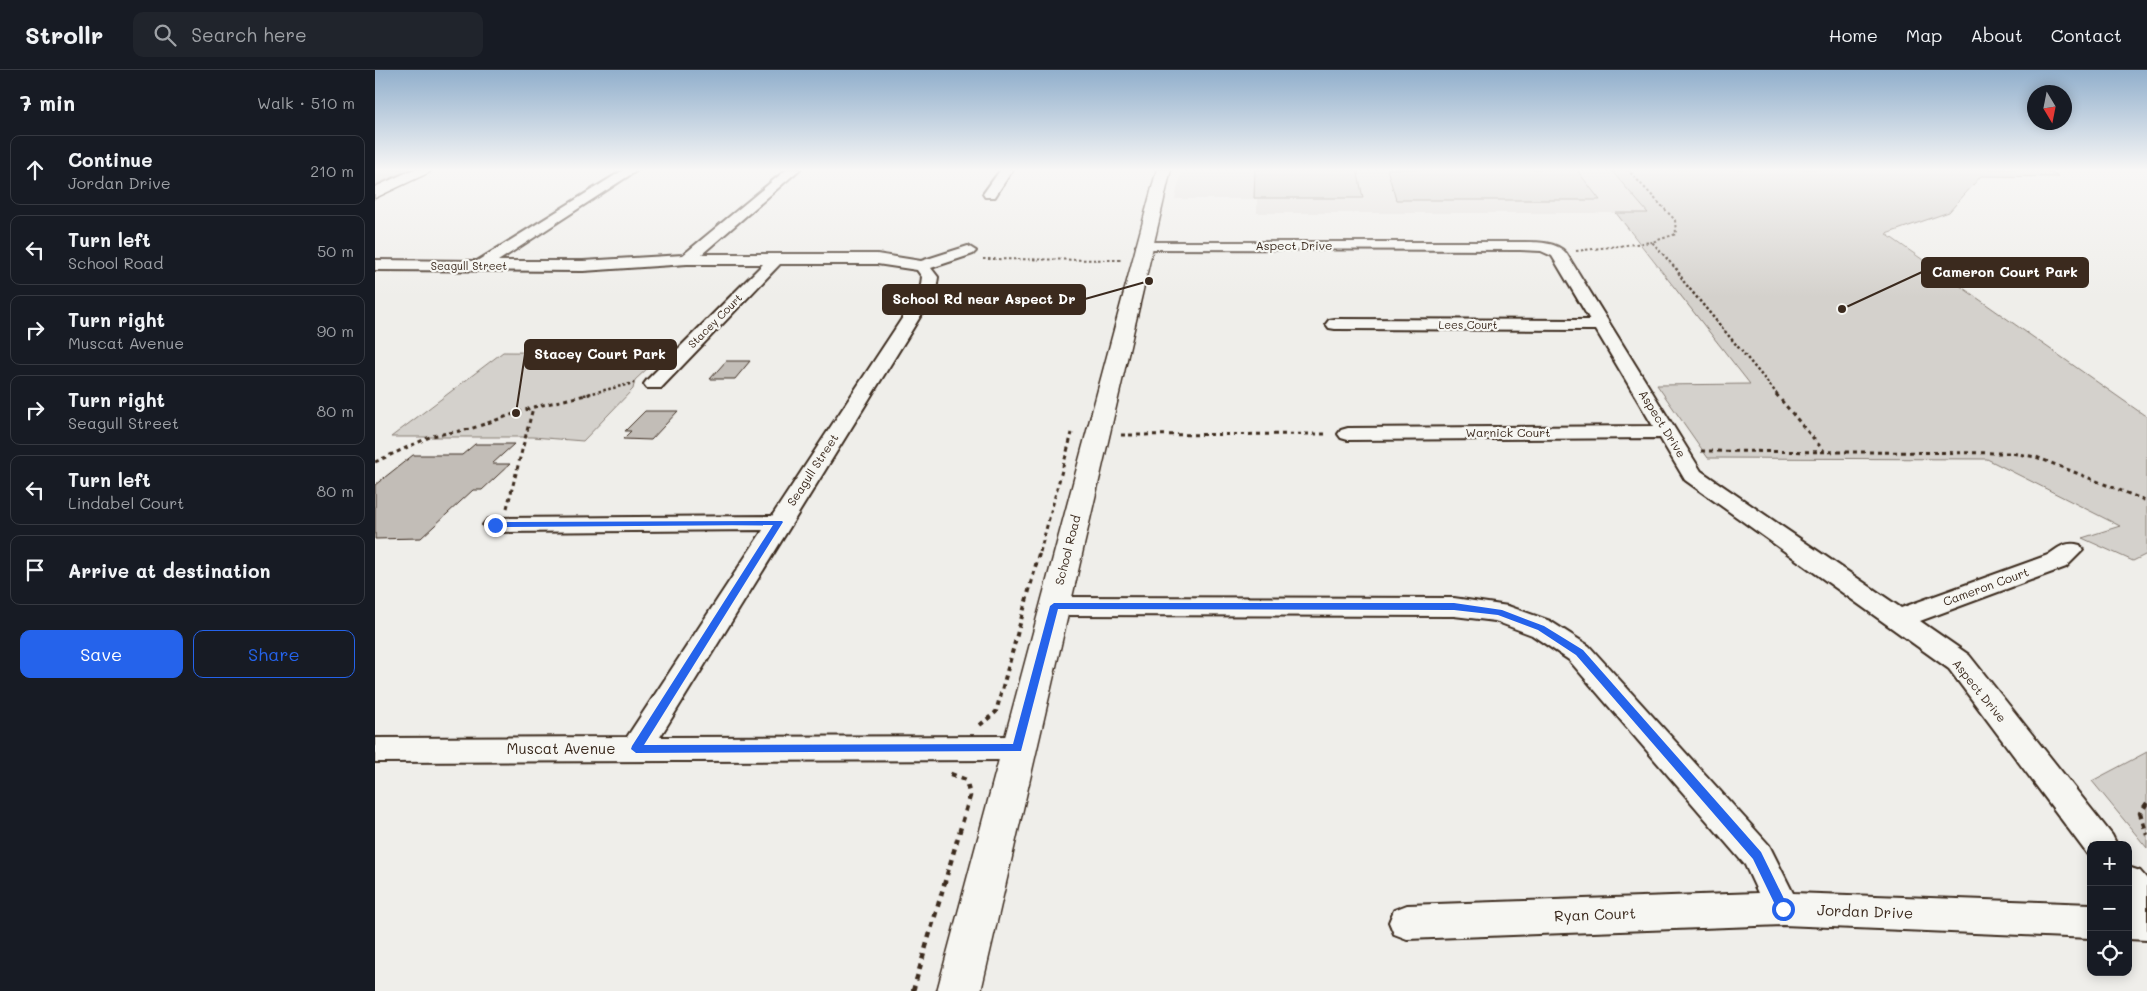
<!DOCTYPE html>
<meta charset="utf-8">
<style>
body{margin:0;font-family:Mali,sans-serif;background:#20242c;color:#f1f3f6}
.controls{position:absolute;right:15px;bottom:15px;display:grid;overflow:hidden;border-radius:10px;box-shadow:0 2px 12px #0003}
.controls button{width:45px;height:45px;display:grid;place-items:center;padding:0;border:0;border-bottom:1px solid #363941;background:#171b24;color:#f1f3f6;font:25px sans-serif}
.compass{position:absolute;left:1652px;top:15px;width:45px;height:45px;border-radius:50%;background:#171b24;box-shadow:0 2px 12px #0003;rotate:170deg}
.stop{position:absolute;width:15px;height:15px;margin:-11px;border:4px solid #2563eb;border-radius:50%;background:#fff}
.stop.end{background:#2563eb;border-color:#fff;box-shadow:0 1px 5px #0008}
.list{margin:0;padding:0;list-style:none}
h2{display:flex;justify-content:space-between;align-items:center;height:65px;margin:0;padding:0 20px;font-size:21px}
h2 small{font-size:16px;font-weight:400;color:#9ea1a6}
.list li{display:grid;grid-template-columns:32px 1fr auto;gap:15px;align-items:center;box-sizing:border-box;height:70px;margin:0 10px 10px;padding:0 10px;border:1px solid #363941;border-radius:10px}
.list b{display:block;font-size:19px;white-space:nowrap}
.list p{margin:0;font-size:16px;white-space:nowrap;color:#9ea1a6}
.list em{font-size:16px;font-style:normal;color:#9ea1a6}
.actions{display:flex;gap:10px;padding:15px 20px}
.actions a{flex:1;padding:11px 0;border:1px solid #2563eb;border-radius:10px;text-align:center;font-size:18px;color:#2563eb}
.actions .main{background:#2563eb;color:#fff}
.icon{flex:none;width:28px;height:28px;fill:none;stroke:currentColor;stroke-width:2;stroke-linecap:round;stroke-linejoin:round}
.map{position:relative;flex:none;width:1772px;height:921px;overflow:hidden}
header{display:flex;align-items:center;gap:30px;box-sizing:border-box;height:70px;padding:0 25px;background:#171b24;border-bottom:1px solid #363941}
header strong{font-size:24px}
nav{display:flex;gap:28px;margin-inline-start:auto;font-size:18px}
.search{width:350px;height:45px;background:#20242c;display:flex;align-items:center;gap:12px;box-sizing:border-box;padding:0 18px;border-radius:10px;color:#9ea1a6;font-size:19px}
main{display:flex}
aside{flex:1;background:#171b24}
.map>svg:first-child{display:block}
</style>
<header>
<strong>Strollr</strong>
<div class="search"><svg class="icon" aria-label="search" viewBox="0 0 24 24"><circle cx="10" cy="10" r="6"/><path d="M15 15l6 6"/></svg>Search here</div>
<nav><a>Home</a><a>Map</a><a>About</a><a>Contact</a></nav>
</header>
<main>
<aside>
<h2>7 min<small>Walk · 510 m</small></h2>
<ul class="list">
<li><svg class="icon" aria-label="ahead" viewBox="0 0 24 24"><path d="M12 20V5M6 11l6-6 6 6"/></svg><div><b>Continue</b><p>Jordan Drive</p></div><em>210 m</em></li>
<li><svg class="icon" aria-label="left" viewBox="0 0 24 24"><path d="M17 20v-9H6M10 6l-5 5 5 5"/></svg><div><b>Turn left</b><p>School Road</p></div><em>50 m</em></li>
<li><svg class="icon" aria-label="right" viewBox="0 0 24 24"><path d="M7 20v-9h11M14 6l5 5-5 5"/></svg><div><b>Turn right</b><p>Muscat Avenue</p></div><em>90 m</em></li>
<li><svg class="icon" aria-label="right" viewBox="0 0 24 24"><path d="M7 20v-9h11M14 6l5 5-5 5"/></svg><div><b>Turn right</b><p>Seagull Street</p></div><em>80 m</em></li>
<li><svg class="icon" aria-label="left" viewBox="0 0 24 24"><path d="M17 20v-9H6M10 6l-5 5 5 5"/></svg><div><b>Turn left</b><p>Lindabel Court</p></div><em>80 m</em></li>
<li><svg class="icon" aria-label="arrive" viewBox="0 0 24 24"><path d="M6 21V4h12l-3 4 3 4H6"/></svg><div><b>Arrive at destination</b></div></li>
</ul>
<div class="actions"><a class="main">Save</a><a>Share</a></div>
</aside>
<div class="map">
<svg width="1772" height="921" viewBox="0 0 1772 921">
<rect width="100%" height="100%" fill="#efeeea"/>
<filter id="ink" filterUnits="userSpaceOnUse"><feTurbulence type="fractalNoise" baseFrequency=".02" numOctaves="2"/><feDisplacementMap in="SourceGraphic" scale="10" xChannelSelector="R" yChannelSelector="G"/><feConvolveMatrix kernelMatrix="1 2 1 2 8 2 1 2 1" color-interpolation-filters="sRGB"/></filter>
<g filter="url(#ink)">
<polygon fill="#e2dfdb" points="807,99 1235,99 1273,143 882,143 882,129 800,129"/>
<g fill="#d4d1cc" stroke="#887e75">
<polygon points="0,99 35,99 0,115"/>
<polygon points="880,99 982,99 988,128 879,128"/>
<polygon points="1012,99 1201,99 1225,130 1021,130"/>
<polygon points="1235,99 1668,99 1684,107 1606,106 1574,142 1511,164 1772,347 1772,484 1758,491 1707,468 1745,456 1612,389 1333,388 1282,315 1375,314 1241,143 1273,143"/>
<polygon points="128,282 289,283 260,310 258,319 208,371 158,367 16,367"/>
<polygon points="1772,682 1772,778 1717,711"/>
</g>
<g fill="#c2bdb7" stroke="#3b2a1e">
<polygon points="351,291 375,291 360,309 335,309"/>
<polygon points="270,341 303,341 276,370 248,369 256,361 250,361"/>
<polygon points="100,374 139,374 117,394 135,394 107,420 98,420 46,468 0,469 0,415 38,385 87,385"/>
</g>
<g fill="none" stroke-linecap="round" stroke-linejoin="round">
<g stroke="#3b2a1e" stroke-width="4">
<g id="minor">
<polygon points="250,99 264,99 123,191 208,191 308,185 412,99 425,99 327,184 502,184 546,191 593,176 601,181 598,184 556,198 563,207 561,221 285,667 643,666 654,669 658,678 654,687 643,690 0,692 0,668 252,667 388,460 120,462 112,460 108,455 112,450 120,448 397,446 545,221 547,207 542,200 502,194 405,194 286,318 272,318 269,314 272,310 388,194 312,194 208,201 0,200 0,190 102,191"/>
<polygon points="626,99 638,99 620,127 610,127 608,124"/>
<path d="M768,172H1145C1159,172 1181,171 1191,183L1326,401L1526,538L1673,485C1684,477 1691,471 1705,475L1708,480L1691,497L1545,551L1594,585L1737,765L1742,775H1716V786L1713,785L1574,599L1310,410L1285,368L973,370L966,368L963,364L966,360L973,358L1278,356L1221,260L960,259L954,258L951,254L954,250L960,249L1215,250L1177,186L1166,181L1145,180L763,179L761,176Z"/>
<polygon points="679,527 1079,528 1133,536 1175,551 1214,576 1394,775 1418,823 1716,834 1716,868 1408,855 1032,869 1019,864 1014,852 1019,840 1032,835 1383,823 1370,795 1194,590 1157,565 1120,551 1079,546 679,545 670,542 666,536 670,530"/>
<polygon points="1753,797 1765,801 1772,809 1772,870 1753,869"/>
</g>
</g>
<g stroke="#3b2a1e" stroke-width="3">
<g id="tertiary">
<polygon points="39,99 57,99 55,102 0,128 0,117"/>
<polygon points="782,99 796,99 606,921 562,921"/>
</g>
</g>
<g stroke="#3b2a1e" stroke-width="2" stroke-dasharray="2.5 2.5" stroke-linecap="butt">
<polyline points="1252,99 1300,150 1301,164 1277,172 1302,200"/>
<polyline points="1201,181 1277,172"/>
<polyline points="608,189 747,190"/>
</g>
<g stroke="#3b2a1e" stroke-width="2.5" stroke-dasharray="2.5 2.5" stroke-linecap="butt">
<polyline points="1301,198 1309,212 1403,325"/>
<polyline points="209,325 259,313"/>
</g>
<g stroke="#3b2a1e" stroke-width="3" stroke-dasharray="4 4" stroke-linecap="butt">
<polyline points="1401,324 1449,381"/>
<polyline points="746,365 953,364"/>
<polyline points="1326,381 1636,383 1661,387 1772,431"/>
<polyline points="0,392 57,366 95,359 159,337 215,324"/>
<polyline points="132,438 158,338"/>
<polyline points="665,482 697,363"/>
</g>
<polyline stroke="#3b2a1e" stroke-width="4" stroke-dasharray="4.5 4.5" stroke-linecap="butt" points="605,655 621,642 665,480"/>
<g stroke="#3b2a1e" stroke-width="4.5" stroke-dasharray="5.5 5.5" stroke-linecap="butt">
<polyline points="1772,733 1765,743 1772,765"/>
<polyline points="538,921 595,726 591,710 573,703"/>
</g>
<use href="#minor" fill="#f6f6f2" fill-rule="evenodd"/>
<use href="#tertiary" fill="#f6f6f2" fill-rule="evenodd"/>
</g>
</g>
<linearGradient id="sky" x2="0" y2="1"><stop stop-color="#91afcc"/><stop offset="0.44" stop-color="#f8f7f6"/><stop offset="1" stop-color="#f8f7f6" stop-opacity="0"/></linearGradient>
<rect width="1772" height="227" fill="url(#sky)"/>
<polygon fill="#2563eb" points="407,451 408,452 269,675 638,674 675,536 679,533 1079,533 1127,540 1169,556 1208,580 1386,782 1414,839 1408,845 1404,843 1378,789 1201,585 1163,560 1123,545 1079,540 683,539 646,681 261,683 256,679 257,676 398,455 120,457 116,455 120,452"/>
<g text-anchor="middle" stroke-width="4.5" stroke-linejoin="round" paint-order="stroke">
<g font-size="11" fill="#3b2a1e" stroke="#f6f6f2">
<text x="94" y="200">Seagull Street</text>
<text transform="translate(340 251) rotate(-45)" y="4">Stacey Court</text>
<text x="1093" y="259">Lees Court</text>
</g>
<g font-size="12" fill="#3b2a1e" stroke="#f6f6f2">
<text x="919" y="180">Aspect Drive</text>
<text transform="translate(1287 354) rotate(58)" y="4">Aspect Drive</text>
<text x="1133" y="367">Warnick Court</text>
<text transform="translate(438 400) rotate(-57)" y="4">Seagull Street</text>
<text transform="translate(693 480) rotate(-76)" y="4">School Road</text>
<text transform="translate(1611 517) rotate(-20)" y="4">Cameron Court</text>
<text transform="translate(1604 621) rotate(51)" y="4">Aspect Drive</text>
</g>
<g font-size="15" fill="#3b2a1e" stroke="#f6f6f2">
<text x="186" y="684">Muscat Avenue</text>
<text transform="translate(1490 842) rotate(2)" y="5">Jordan Drive</text>
<text transform="translate(1220 845) rotate(-2)" y="5">Ryan Court</text>
</g>
</g>
<path fill="none" stroke="#3b2a1e" stroke-width="2" d="M1467 239L1547 202M774 211L710 229M141 343L150 284"/>
<g fill="#3b2a1e" stroke="#f6f6f2" stroke-width="2">
<circle cx="1467" cy="239" r="5"/>
<circle cx="774" cy="211" r="5"/>
<circle cx="141" cy="343" r="5"/>
</g>
<g fill="#3b2a1e" stroke="#3b2a1e" stroke-width="2">
<rect x="1547" y="188" width="166" height="29" rx="5"/>
<rect x="508" y="215" width="202" height="29" rx="5"/>
<rect x="150" y="270" width="151" height="29" rx="5"/>
</g>
<g font-size="14" text-anchor="middle" font-weight="bold" fill="#fff">
<text x="1630" y="207">Cameron Court Park</text>
<text x="609" y="234">School Rd near Aspect Dr</text>
<text x="225" y="289">Stacey Court Park</text>
</g>
</svg>
<div class="controls">
<button>+</button>
<button>−</button>
<button><svg class="icon" aria-label="locate" viewBox="0 0 24 24"><circle cx="12" cy="12" r="6"/><path d="M12 2v4M12 18v4M2 12h4M18 12h4"/></svg></button>
</div>
<svg class="compass" viewBox="-18 -18 36 36"><path d="M0-13l5 13h-10z" fill="#e53935"/><path d="M0 13l5-13h-10z" fill="#9ea1a6"/></svg>
<div class="stop" style="left:1408px;top:839px"></div>
<div class="stop end" style="left:120px;top:455px"></div>
</div>
</main>
